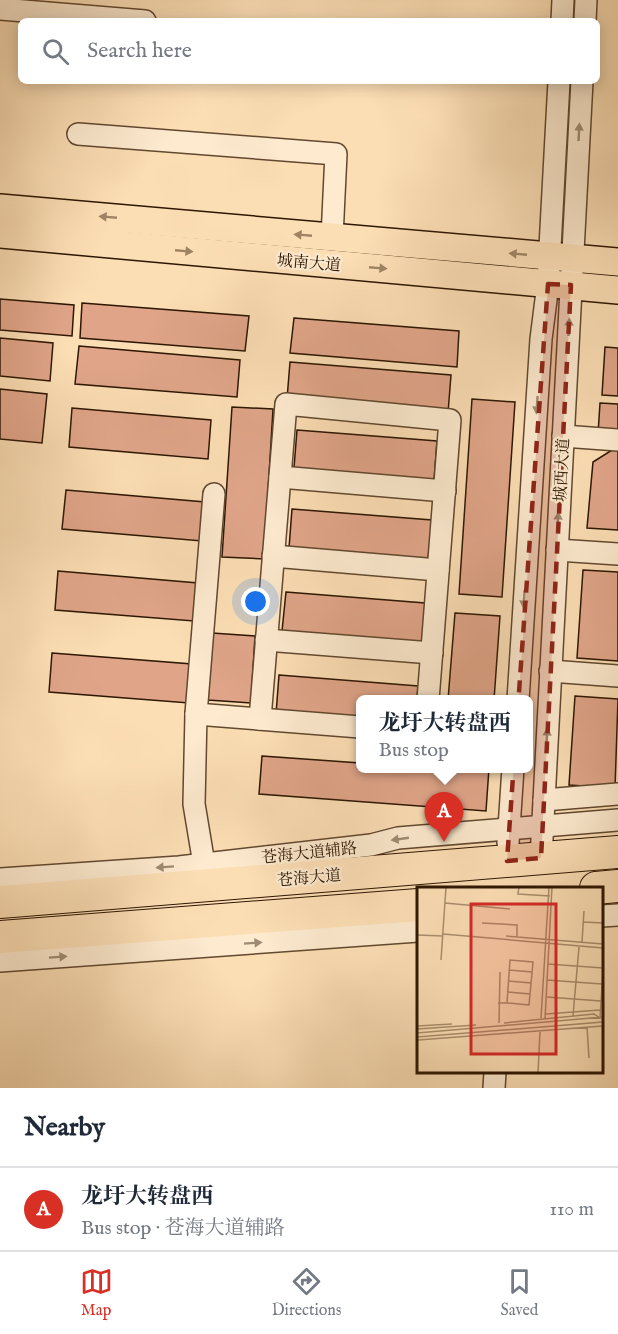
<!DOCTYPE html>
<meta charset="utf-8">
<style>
body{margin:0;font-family:"IM FELL English","Noto Serif SC",serif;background:#f2f2f3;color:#1f2937}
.you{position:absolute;left:256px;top:602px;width:21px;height:21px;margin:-15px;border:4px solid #fff;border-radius:50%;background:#1a73e8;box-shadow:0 0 0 9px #1a73e833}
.badge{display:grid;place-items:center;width:39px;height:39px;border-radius:50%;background:#d93025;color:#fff;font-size:20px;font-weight:700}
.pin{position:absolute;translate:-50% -50px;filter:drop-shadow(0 2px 3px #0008)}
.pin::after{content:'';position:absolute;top:32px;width:21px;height:18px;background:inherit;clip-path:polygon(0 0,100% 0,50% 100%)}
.popup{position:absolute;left:356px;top:695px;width:177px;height:78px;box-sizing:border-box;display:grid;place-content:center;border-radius:9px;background:#fff;filter:drop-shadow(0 2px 4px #0005);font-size:20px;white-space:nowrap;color:#747a83}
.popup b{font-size:22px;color:#1f2937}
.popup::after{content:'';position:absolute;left:50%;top:100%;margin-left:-12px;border:12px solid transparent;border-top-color:#fff}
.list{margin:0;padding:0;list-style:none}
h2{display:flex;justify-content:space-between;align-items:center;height:78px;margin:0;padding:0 24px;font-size:26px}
h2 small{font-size:20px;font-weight:400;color:#747a83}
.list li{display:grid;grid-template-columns:39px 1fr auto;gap:18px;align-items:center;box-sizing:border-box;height:84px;padding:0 24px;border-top:2px solid #e0e1e3}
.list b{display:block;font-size:22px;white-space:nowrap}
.list p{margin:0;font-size:20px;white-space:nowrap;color:#747a83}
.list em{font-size:20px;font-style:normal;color:#747a83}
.icon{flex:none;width:33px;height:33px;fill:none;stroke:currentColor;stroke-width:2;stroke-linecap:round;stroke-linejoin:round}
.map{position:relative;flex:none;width:618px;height:1088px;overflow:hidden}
.search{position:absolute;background:#fff;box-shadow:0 3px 15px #0003;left:18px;right:18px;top:18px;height:66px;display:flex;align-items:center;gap:15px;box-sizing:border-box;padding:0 21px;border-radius:9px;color:#747a83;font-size:22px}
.sheet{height:162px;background:#fff}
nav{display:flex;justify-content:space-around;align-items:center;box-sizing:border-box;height:84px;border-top:2px solid #e0e1e3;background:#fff;font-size:16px;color:#747a83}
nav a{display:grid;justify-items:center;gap:3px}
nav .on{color:#d93025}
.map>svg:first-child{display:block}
</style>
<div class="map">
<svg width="618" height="1088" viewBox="0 0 618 1088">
<rect width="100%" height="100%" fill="#fcdeb5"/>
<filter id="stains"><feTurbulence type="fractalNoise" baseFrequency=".00333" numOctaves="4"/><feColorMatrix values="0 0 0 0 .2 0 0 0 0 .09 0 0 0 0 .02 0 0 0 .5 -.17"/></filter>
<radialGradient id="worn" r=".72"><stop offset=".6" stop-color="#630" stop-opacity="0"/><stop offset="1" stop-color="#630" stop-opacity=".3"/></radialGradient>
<g fill="#e0a589" stroke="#2d1602" stroke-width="1.5">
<polygon points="0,299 74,305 72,336 0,330"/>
<polygon points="82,303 249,316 245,351 80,338"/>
<polygon points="294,318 459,331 457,367 290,353"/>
<polygon points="0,338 53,343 50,381 0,376"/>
<polygon points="79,346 240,360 237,397 75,384"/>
<polygon points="605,347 618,348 618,396 602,395"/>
<polygon points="290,362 451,375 448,413 287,399"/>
<polygon points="0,389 47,394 42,443 0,439"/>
<polygon points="472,399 515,402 502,597 459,594"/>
<polygon points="600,403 618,404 618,435 598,434"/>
<polygon points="232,407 273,409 264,559 222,557"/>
<polygon points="72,408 211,420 208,459 69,447"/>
<polygon points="297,430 437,441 434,480 294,468"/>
<polygon points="612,450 618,450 618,530 587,528 593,462"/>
<polygon points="66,490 205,502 202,541 62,529"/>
<polygon points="292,509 432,520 428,559 289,548"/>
<polygon points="583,570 618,572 618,661 577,658"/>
<polygon points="58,571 198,583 194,621 55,610"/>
<polygon points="286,592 425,603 422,642 282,631"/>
<polygon points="455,613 500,616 494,700 448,700"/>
<polygon points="212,633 255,636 251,703 208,700"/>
<polygon points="52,653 192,664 189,703 49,692"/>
<polygon points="279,675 418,686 417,700 360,700 360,721 276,714"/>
<polygon points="575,696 618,699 615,788 569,785"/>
<polygon points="262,756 360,763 360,768 489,768 486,811 259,794"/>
</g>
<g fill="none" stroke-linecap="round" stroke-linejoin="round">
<g stroke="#61482f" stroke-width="24">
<g id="minor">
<polyline points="0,9 145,21"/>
<polyline points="562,21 563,0"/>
<polyline points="585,21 586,0"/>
<polyline points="78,134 336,154 332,237"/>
<polyline points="563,436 618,440"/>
<polyline points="280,477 445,491"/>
<polyline points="557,550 618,554"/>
<polyline points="273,556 438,570"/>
<polyline points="266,640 432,653"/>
<polyline points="550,671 618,676"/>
<polyline points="518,700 541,339 548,284 559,81"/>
<polyline points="196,714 360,727"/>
<polyline points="260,719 286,404 450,420 428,700"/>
<polyline points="544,800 618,794"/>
<polyline points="508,843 513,768"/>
<polyline points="541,858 582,81"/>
<polyline points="204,864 194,804 196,714 214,494"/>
<polyline points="0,879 179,867 371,845 398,838 618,820"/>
<polyline points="602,916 618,915"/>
<polyline points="0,961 418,931"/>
<polyline points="494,1088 495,1072"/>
</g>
</g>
<g stroke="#2d1602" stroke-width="30">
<g id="major">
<polyline points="0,208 618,262"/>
<polyline points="0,234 618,290"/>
</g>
</g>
<g stroke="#2d1602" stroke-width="34">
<g id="highway">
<polyline points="596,888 618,886"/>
<polyline points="0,902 618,852"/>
<polyline points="0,937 418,905"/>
</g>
</g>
<use href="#minor" stroke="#fdeacf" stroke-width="21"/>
<use href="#major" stroke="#fcdeb5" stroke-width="27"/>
<use href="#highway" stroke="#fcdeb5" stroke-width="32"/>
</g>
<defs><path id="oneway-solid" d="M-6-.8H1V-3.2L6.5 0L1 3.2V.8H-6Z" transform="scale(1.5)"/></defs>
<g fill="#9f8b73">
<use href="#oneway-solid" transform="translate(579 132) rotate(-87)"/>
<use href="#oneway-solid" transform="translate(569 327) rotate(-87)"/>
<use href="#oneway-solid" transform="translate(537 405) rotate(94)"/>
<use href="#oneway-solid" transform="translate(558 521) rotate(-87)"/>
<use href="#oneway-solid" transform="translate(524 599) rotate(94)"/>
<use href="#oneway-solid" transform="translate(547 737) rotate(-87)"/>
<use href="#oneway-solid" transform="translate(400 839) rotate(172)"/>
<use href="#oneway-solid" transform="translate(165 867) rotate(176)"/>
<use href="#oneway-solid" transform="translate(253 943) rotate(-4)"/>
<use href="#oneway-solid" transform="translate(58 957) rotate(-4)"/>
</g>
<g fill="#9f8464">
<use href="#oneway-solid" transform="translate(108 217) rotate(-175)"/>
<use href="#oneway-solid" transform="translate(303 235) rotate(-175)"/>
<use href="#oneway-solid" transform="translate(184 251) rotate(5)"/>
<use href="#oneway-solid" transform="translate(518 254) rotate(-175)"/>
<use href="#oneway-solid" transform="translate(378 268) rotate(5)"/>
</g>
<path fill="#8f2418" fill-opacity="0.2" stroke="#8f2418" stroke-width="4.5" stroke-dasharray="12 8" stroke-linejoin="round" d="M548,284L571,285L541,858L507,861Z"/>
<g text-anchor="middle" stroke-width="4.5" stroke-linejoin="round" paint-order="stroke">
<g font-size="16" fill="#2d1602" stroke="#fdeacf">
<text transform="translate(309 262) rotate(5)" y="6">城南大道</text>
<text transform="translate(561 470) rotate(-87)" y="6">城西大道</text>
<text transform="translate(309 852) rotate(-6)" y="6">苍海大道辅路</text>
<text transform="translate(309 877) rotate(-5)" y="6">苍海大道</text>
</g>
</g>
<g transform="translate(417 887)">
<rect width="186" height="186" fill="#fcdeb5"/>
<path fill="none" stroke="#a98e6d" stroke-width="1.5" d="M102,0L101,7L133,9M28,16L93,22M166,35L186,36M65,36L100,38V50M26,47L186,61M0,48L26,49M89,49L186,57M165,55L167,24M24,73L29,0M131,77L186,81M92,83L115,85M130,93L185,97M91,94L114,96M90,105L113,107M130,110L184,114M81,116H90L112,118L116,75L93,73L90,116M129,127L183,123M156,129L162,60M124,131L132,0M128,132L135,0M82,136L83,85M87,136L177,127L183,131L186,84M0,139L35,137M170,140L172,171M0,142L59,138M0,146L186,130M0,150L186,135M1,153L186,139M121,186L123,144"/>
<path fill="#d62828" fill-opacity="0.15" stroke="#d62828" stroke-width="3" d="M54,17H139V167H54Z"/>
<rect width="186" height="186" fill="none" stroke="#2d1602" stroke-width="3"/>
</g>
<rect width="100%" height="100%" filter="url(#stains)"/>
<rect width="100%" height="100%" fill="url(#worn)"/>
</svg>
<div class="you"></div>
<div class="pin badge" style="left:444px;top:842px">A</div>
<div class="popup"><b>龙圩大转盘西</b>Bus stop</div>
<div class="search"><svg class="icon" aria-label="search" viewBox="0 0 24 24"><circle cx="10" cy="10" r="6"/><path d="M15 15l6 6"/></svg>Search here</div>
</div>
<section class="sheet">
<h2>Nearby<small></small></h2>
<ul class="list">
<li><span class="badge">A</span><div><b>龙圩大转盘西</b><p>Bus stop · 苍海大道辅路</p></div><em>110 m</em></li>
</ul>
</section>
<nav>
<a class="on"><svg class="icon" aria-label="map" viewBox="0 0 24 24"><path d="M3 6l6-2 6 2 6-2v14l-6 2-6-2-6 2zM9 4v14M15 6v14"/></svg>Map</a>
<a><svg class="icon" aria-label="directions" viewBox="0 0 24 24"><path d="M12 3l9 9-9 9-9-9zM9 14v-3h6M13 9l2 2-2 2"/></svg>Directions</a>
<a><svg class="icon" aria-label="saved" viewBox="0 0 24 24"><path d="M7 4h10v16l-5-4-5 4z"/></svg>Saved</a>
</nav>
